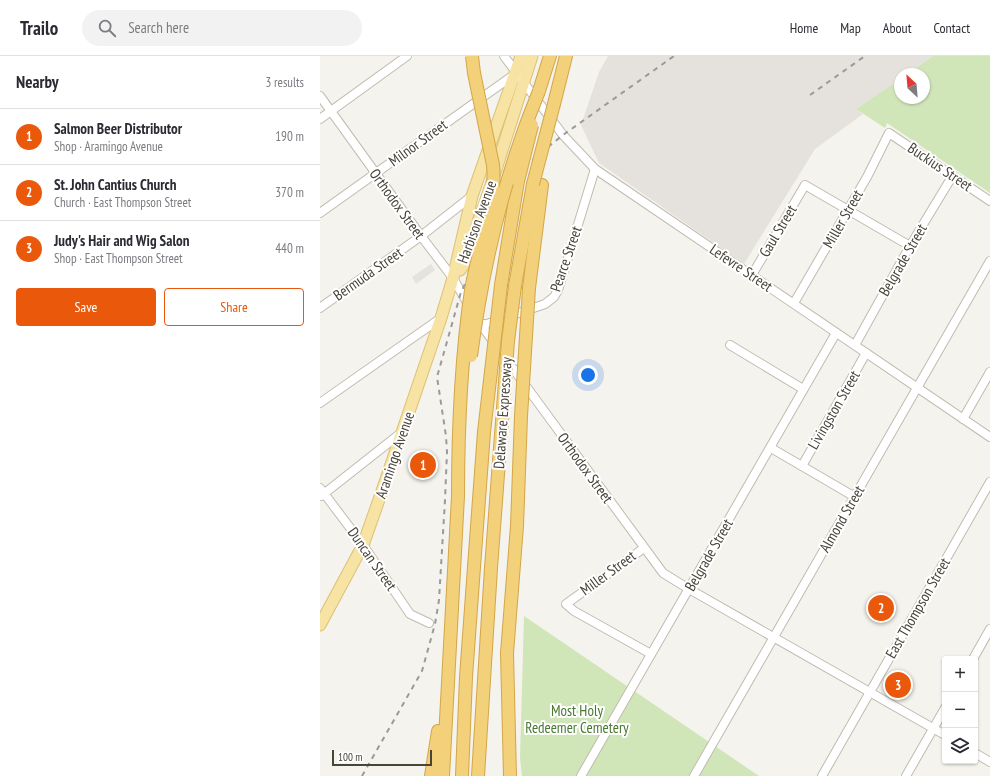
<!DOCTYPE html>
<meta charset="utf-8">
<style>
body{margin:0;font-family:"PT Sans Narrow",sans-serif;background:#f2f2f3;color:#2b2b33}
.controls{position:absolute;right:12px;bottom:12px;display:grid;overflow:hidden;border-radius:4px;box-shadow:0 1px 3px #0004}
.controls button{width:36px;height:36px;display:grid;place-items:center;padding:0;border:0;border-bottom:1px solid #e1e1e2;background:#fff;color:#2b2b33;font:20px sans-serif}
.compass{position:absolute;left:574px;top:12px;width:36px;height:36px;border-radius:50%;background:#fff;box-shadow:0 1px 3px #0004;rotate:334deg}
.scale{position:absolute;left:12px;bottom:10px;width:100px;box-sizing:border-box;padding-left:4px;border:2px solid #49443a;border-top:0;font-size:11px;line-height:14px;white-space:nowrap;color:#49443a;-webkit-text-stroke:3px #fff;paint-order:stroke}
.you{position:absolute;left:268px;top:319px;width:14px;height:14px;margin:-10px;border:3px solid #fff;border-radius:50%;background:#1a73e8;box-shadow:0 0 0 6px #1a73e833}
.badge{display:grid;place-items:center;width:26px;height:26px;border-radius:50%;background:#ea580c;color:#fff;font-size:13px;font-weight:700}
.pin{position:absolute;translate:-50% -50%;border:2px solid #fff;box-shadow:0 1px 4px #0006}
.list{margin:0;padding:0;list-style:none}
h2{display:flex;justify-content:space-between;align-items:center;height:52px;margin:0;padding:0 16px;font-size:17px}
h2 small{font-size:13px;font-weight:400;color:#7c7c81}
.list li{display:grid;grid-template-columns:26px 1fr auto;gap:12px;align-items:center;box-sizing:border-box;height:56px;padding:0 16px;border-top:1px solid #e1e1e2}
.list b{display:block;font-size:15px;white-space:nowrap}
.list p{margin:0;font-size:13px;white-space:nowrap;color:#7c7c81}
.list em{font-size:13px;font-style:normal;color:#7c7c81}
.actions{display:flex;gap:8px;padding:12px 16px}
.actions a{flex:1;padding:9px 0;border:1px solid #ea580c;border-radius:4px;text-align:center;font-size:14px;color:#ea580c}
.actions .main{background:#ea580c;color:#fff}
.icon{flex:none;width:22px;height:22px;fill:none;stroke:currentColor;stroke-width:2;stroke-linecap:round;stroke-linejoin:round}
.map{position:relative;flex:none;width:670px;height:720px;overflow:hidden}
header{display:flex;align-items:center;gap:24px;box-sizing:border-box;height:56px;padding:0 20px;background:#fff;border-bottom:1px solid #e1e1e2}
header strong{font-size:19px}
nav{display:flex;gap:22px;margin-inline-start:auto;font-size:14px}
.search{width:280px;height:36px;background:#f2f2f3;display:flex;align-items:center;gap:10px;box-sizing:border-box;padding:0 14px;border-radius:22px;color:#7c7c81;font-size:15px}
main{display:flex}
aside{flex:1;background:#fff}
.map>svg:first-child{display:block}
</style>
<header>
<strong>Trailo</strong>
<div class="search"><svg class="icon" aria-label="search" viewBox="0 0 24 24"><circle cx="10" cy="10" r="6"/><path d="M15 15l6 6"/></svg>Search here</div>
<nav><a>Home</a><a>Map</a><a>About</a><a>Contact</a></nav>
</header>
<main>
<aside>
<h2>Nearby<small>3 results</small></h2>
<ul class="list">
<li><span class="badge">1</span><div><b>Salmon Beer Distributor</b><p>Shop · Aramingo Avenue</p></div><em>190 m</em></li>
<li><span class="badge">2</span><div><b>St. John Cantius Church</b><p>Church · East Thompson Street</p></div><em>370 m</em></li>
<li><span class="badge">3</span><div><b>Judy's Hair and Wig Salon</b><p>Shop · East Thompson Street</p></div><em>440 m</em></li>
</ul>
<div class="actions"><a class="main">Save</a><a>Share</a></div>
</aside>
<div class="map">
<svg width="670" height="720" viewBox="0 0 670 720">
<rect width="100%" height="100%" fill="#f5f3ed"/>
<polygon fill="#e5e2de" points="288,0 613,0 587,18 580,18 580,23 536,53 543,58 495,93 424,208 279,107 261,69 279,16"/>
<g fill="#d0e6b9">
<polygon points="613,0 670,0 670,137 567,67 565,72 536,53 580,23 580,42 604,42 604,18 587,18"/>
<polygon points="204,560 439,720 202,720 200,702"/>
</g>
<polygon fill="#e4e3e0" points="111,208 115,214 96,228 92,221"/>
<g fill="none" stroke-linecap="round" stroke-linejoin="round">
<g stroke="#c0bbb0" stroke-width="10">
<g id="minor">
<polyline points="184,0 243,79 275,113 670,381"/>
<polyline points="0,40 101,180 133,222 149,250"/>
<polyline points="0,63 87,0"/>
<polyline points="0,157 195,18"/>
<polyline points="432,219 485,129 590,190"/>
<polyline points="474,247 547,121 569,77 670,145"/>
<polyline points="0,252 101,180 152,140"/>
<polyline points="156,262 343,517 369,533 625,679"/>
<polyline points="159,268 167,268 225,248 234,241 238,234 275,113"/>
<polyline points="410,289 483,333"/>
<polyline points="535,289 590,190 633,119"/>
<polyline points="0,347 121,262"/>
<polyline points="643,363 670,316"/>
<polyline points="451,392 535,441"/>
<polyline points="482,410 546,297"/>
<polyline points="0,432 43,489 90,558 109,567"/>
<polyline points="1,440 81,377"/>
<polyline points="324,492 246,548 254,555 331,598"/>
<polyline points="653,603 670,573"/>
<polyline points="655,697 670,706"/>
<polyline points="261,720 516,277"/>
<polyline points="374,720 670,205"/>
<polyline points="502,720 670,426"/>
<polyline points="586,720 625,652"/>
</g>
</g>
<g stroke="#dcc174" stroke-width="13">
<g id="major">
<polyline points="140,214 143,210 171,129 212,0"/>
<polyline points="0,569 43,489 61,438 121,262 133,222 152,140 201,0"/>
</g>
</g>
<g stroke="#d3a649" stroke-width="14">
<g id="highway">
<polyline points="219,35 230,0"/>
<polyline points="234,48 246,0"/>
<polyline points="181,229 198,125"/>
<polyline points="195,230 213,128"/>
<polyline points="209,232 222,129"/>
<polyline points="111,720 118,675"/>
<polyline points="123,720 138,440"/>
<polyline points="142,720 146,621 154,511"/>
<polyline points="158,720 171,512"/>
<polyline points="190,720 187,597 197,470"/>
</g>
</g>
<use href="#minor" stroke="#fff" stroke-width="8"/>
<use href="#major" stroke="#f7e3a4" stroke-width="11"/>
<use href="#highway" stroke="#f3d07a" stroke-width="12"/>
<g stroke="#9a9a9a" stroke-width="2" stroke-dasharray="5 5" stroke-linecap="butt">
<polyline points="490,39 545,0"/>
<polyline points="42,720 102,615 115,568 119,544 125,444 127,396 126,380 117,321 141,236 147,224 167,160 181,135 202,112 243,79 354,0"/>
</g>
<g stroke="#d3a649" stroke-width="14" stroke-linecap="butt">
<g id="highway-bridge">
<polyline points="198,125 212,69"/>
<polyline points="213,128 234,48"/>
<path d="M151,300C163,208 184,120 219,35"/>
<path d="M138,440C138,371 141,302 151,234C158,192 177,151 173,109L154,17L152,0"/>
<polyline points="197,470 201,360 209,232"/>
<polyline points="154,511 164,376 181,229"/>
<polyline points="171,512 188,285 195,230"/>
</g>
</g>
<use href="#highway-bridge" stroke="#f3d07a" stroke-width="12"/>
</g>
<g text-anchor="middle" stroke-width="4" stroke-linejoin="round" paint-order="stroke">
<g font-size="15" fill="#49443a" stroke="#fff">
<text transform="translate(98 87) rotate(-36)" y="5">Milnor Street</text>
<text transform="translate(620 111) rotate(34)" y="5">Buckius Street</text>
<text transform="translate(77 148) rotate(54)" y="5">Orthodox Street</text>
<text transform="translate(523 163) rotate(-60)" y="5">Miller Street</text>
<text transform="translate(157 166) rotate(-70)" y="5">Harbison Avenue</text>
<text transform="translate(458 175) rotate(-59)" y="5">Gaul Street</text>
<text transform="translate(246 203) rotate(-71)" y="5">Pearce Street</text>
<text transform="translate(583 204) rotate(-60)" y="5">Belgrade Street</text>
<text transform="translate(421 212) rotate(34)" y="5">Lefevre Street</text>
<text transform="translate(48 218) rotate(-35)" y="5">Bermuda Street</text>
<text transform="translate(514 354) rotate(-60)" y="5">Livingston Street</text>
<text transform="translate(183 357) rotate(-86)" y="5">Delaware Expressway</text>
<text transform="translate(75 399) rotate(-71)" y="5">Aramingo Avenue</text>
<text transform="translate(265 412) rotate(54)" y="5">Orthodox Street</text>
<text transform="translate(522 463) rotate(-60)" y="5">Almond Street</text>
<text transform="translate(389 499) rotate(-60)" y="5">Belgrade Street</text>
<text transform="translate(52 503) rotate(55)" y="5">Duncan Street</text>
<text transform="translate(288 517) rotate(-36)" y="5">Miller Street</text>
<text transform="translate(598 552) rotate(-60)" y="5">East Thompson Street</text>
</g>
<g font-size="15" fill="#497831" stroke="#fff">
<text x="257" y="660">Most Holy<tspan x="257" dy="17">Redeemer Cemetery</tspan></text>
</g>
</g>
</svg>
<div class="controls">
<button>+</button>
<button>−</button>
<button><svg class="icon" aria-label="layers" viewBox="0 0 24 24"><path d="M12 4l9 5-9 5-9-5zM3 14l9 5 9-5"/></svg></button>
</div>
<svg class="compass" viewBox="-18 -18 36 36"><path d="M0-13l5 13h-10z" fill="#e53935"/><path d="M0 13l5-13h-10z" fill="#7c7c81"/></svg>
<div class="scale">100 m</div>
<div class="you"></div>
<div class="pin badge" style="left:103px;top:409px">1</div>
<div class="pin badge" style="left:561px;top:552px">2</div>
<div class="pin badge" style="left:578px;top:629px">3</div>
</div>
</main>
